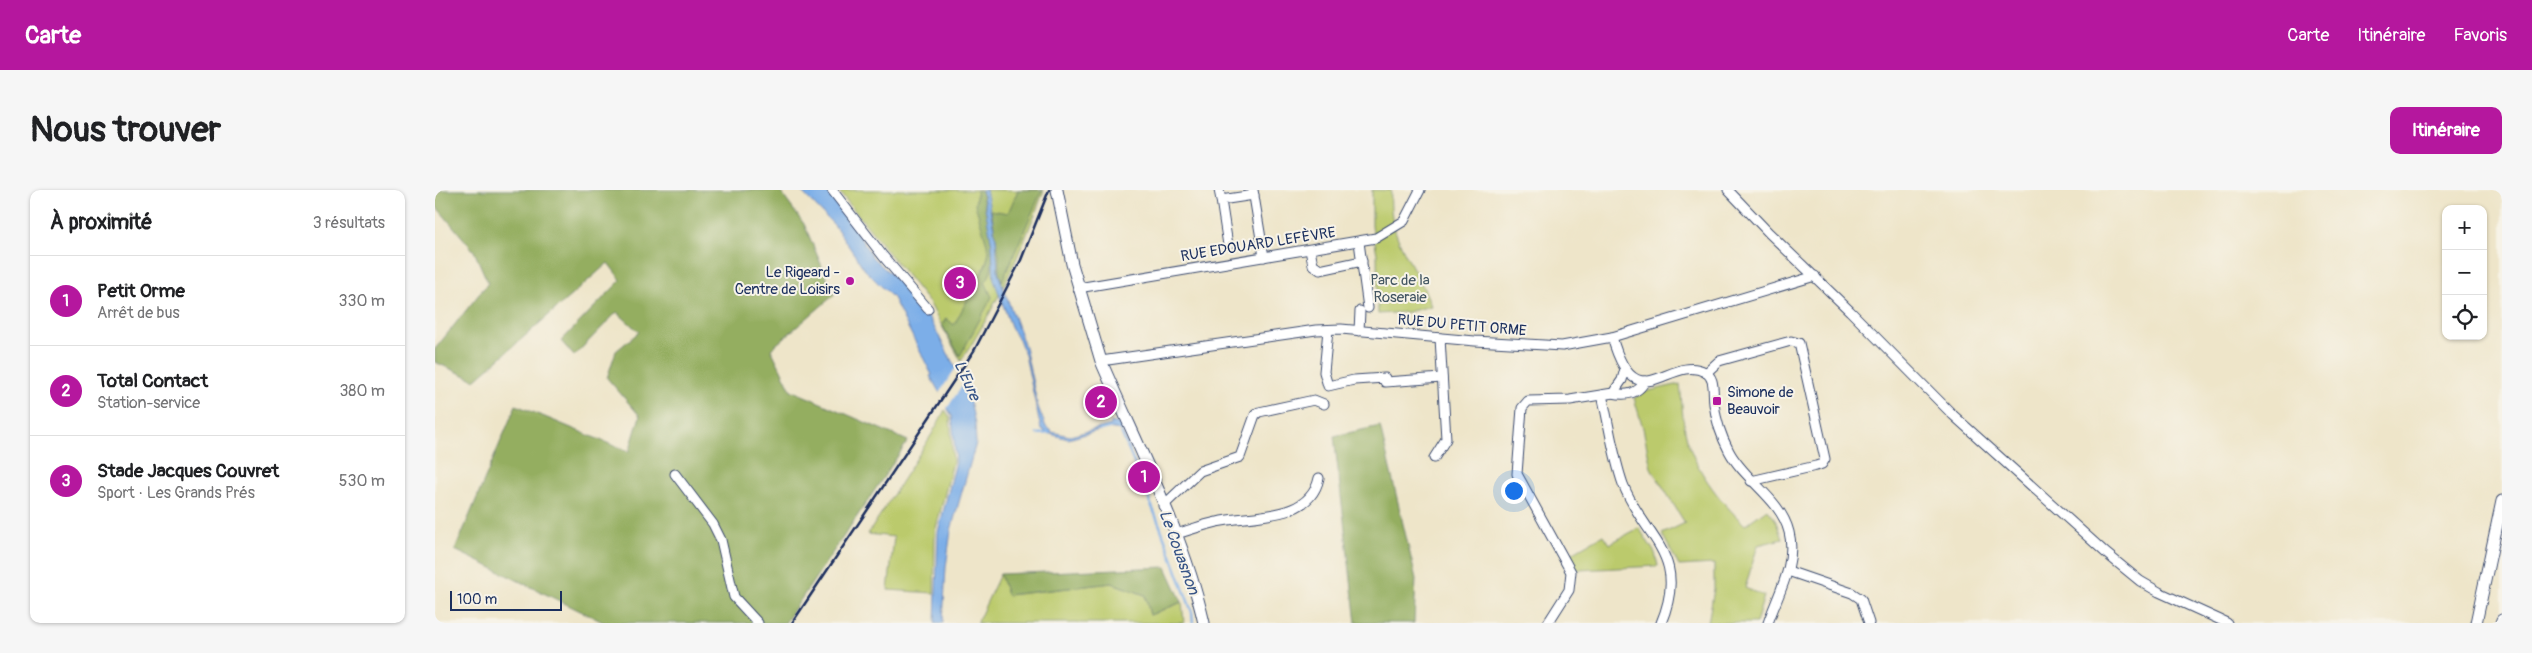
<!DOCTYPE html>
<html lang="fr">
<meta charset="utf-8">
<style>
body{margin:0;font-family:Pangolin,sans-serif;background:#f6f6f6;color:#202124}
.controls{position:absolute;right:15px;top:15px;display:grid;overflow:hidden;border-radius:10px;box-shadow:0 1px 4px #0004}
.controls button{width:45px;height:45px;display:grid;place-items:center;padding:0;border:0;border-bottom:1px solid #e0e0e0;background:#fff;color:#202124;font:25px sans-serif}
.scale{position:absolute;left:15px;bottom:12px;width:112px;box-sizing:border-box;padding-left:5px;border:2px solid #1b2f5e;border-top:0;font-size:14px;line-height:18px;white-space:nowrap;color:#1b2f5e;-webkit-text-stroke:4px #f7f3e8;paint-order:stroke}
.you{position:absolute;left:1078px;top:300px;width:18px;height:18px;margin:-12px;border:4px solid #fff;border-radius:50%;background:#1a73e8;box-shadow:0 0 0 8px #1a73e833}
.badge{display:grid;place-items:center;width:32px;height:32px;border-radius:50%;background:#b5179e;color:#fff;font-size:16px;font-weight:700}
.pin{position:absolute;translate:-50% -50%;border:2px solid #fff;box-shadow:0 1px 5px #0006}
.list{margin:0;padding:0;list-style:none}
h2{display:flex;justify-content:space-between;align-items:center;height:65px;margin:0;padding:0 20px;font-size:21px}
h2 small{font-size:16px;font-weight:400;color:#757577}
.list li{display:grid;grid-template-columns:32px 1fr auto;gap:15px;align-items:center;box-sizing:border-box;height:90px;padding:0 20px;border-top:1px solid #e0e0e0}
.list b{display:block;font-size:19px;white-space:nowrap}
.list p{margin:0;font-size:16px;white-space:nowrap;color:#757577}
.list em{font-size:16px;font-style:normal;color:#757577}
.icon{flex:none;width:28px;height:28px;fill:none;stroke:currentColor;stroke-width:2;stroke-linecap:round;stroke-linejoin:round}
.map{position:relative;flex:none;width:2067px;height:433px;overflow:hidden;border-radius:10px}
header{display:flex;align-items:center;gap:30px;box-sizing:border-box;height:70px;padding:0 25px;background:#b5179e;color:#fff}
header strong{font-size:24px}
nav{display:flex;gap:28px;margin-inline-start:auto;font-size:18px}
.intro{display:flex;align-items:center;justify-content:space-between;box-sizing:border-box;height:120px;padding:0 30px}
h1{margin:0;font-size:35px}
.button{padding:12px 22px;border-radius:10px;background:#b5179e;color:#fff;font-size:18px;font-weight:700}
main{display:flex;gap:30px;padding:0 30px}
aside{flex:1;background:#fff;border-radius:10px;box-shadow:0 1px 4px #0004}
.map>svg:first-child{display:block}
</style>
<header>
<strong>Carte</strong>
<nav><a>Carte</a><a>Itinéraire</a><a>Favoris</a></nav>
</header>
<div class="intro"><h1>Nous trouver</h1><a class="button">Itinéraire</a></div>
<main>
<aside>
<h2>À proximité<small>3 résultats</small></h2>
<ul class="list">
<li><span class="badge">1</span><div><b>Petit Orme</b><p>Arrêt de bus</p></div><em>330 m</em></li>
<li><span class="badge">2</span><div><b>Total Contact</b><p>Station-service</p></div><em>380 m</em></li>
<li><span class="badge">3</span><div><b>Stade Jacques Couvret</b><p>Sport · Les Grands Prés</p></div><em>530 m</em></li>
</ul>
</aside>
<div class="map">
<svg width="2067" height="433" viewBox="0 0 2067 433">
<rect width="100%" height="100%" fill="#f7f3e8"/>
<filter id="ink" filterUnits="userSpaceOnUse"><feTurbulence type="fractalNoise" baseFrequency=".02" numOctaves="2"/><feDisplacementMap in="SourceGraphic" scale="10" xChannelSelector="R" yChannelSelector="G"/><feConvolveMatrix kernelMatrix="1 2 1 2 8 2 1 2 1" color-interpolation-filters="sRGB"/></filter>
<filter id="wash" filterUnits="userSpaceOnUse"><feTurbulence type="fractalNoise" baseFrequency=".0096" numOctaves="4" result="noise"/><feDisplacementMap in="SourceGraphic" scale="20" xChannelSelector="R" yChannelSelector="G"/><feGaussianBlur stdDeviation="1.12" result="paint"/><feColorMatrix in="noise" values="0 0 0 0 0 0 0 0 0 0 0 0 0 0 0 0 0 1.4 0 .05"/><feComposite in="paint" operator="in"/></filter>
<g filter="url(#wash)">
<rect width="100%" height="100%" fill="#eee5c9"/>
<g fill="#bbca6c" stroke="#6b7c65">
<path d="M403,0H609C587,60 561,118 526,171L495,114Z"/>
<path d="M937,0H956C952,53 981,72 996,116L973,122L943,124L942,64L937,36Z"/>
<path d="M1245,194C1247,210 1247,226 1250,241C1258,278 1284,310 1310,335L1332,319L1340,329L1347,349L1323,355L1310,398L1329,406L1321,433H1273L1279,399V374L1244,376L1227,344L1250,333L1216,278L1208,238L1199,208L1213,201Z"/>
<polygon points="510,220 515,227 518,272 500,342 499,403 453,400 459,347 433,344 497,244"/>
<polygon points="1204,338 1220,363 1223,376 1143,380 1132,366 1168,345 1174,354"/>
<polygon points="565,384 573,405 677,393 710,405 715,425 747,412 749,433 542,433"/>
</g>
<g fill="#94ae60" stroke="#586e5f">
<polygon points="6,0 344,0 369,34 399,105 336,159 356,200 473,251 350,433 170,433 20,360 81,215 194,262 205,226 172,188 181,161 204,142 182,122 139,166 126,151 186,90 173,73 40,190 0,172 0,159 53,93 39,61 0,15 0,8"/>
<path d="M542,0H546C550,21 567,76 550,92L557,107L525,166L507,135L511,128L519,135L551,74L554,61L540,14Z"/>
<polygon points="583,0 607,0 567,92 564,82 564,65 556,20 573,23"/>
<polygon points="945,236 981,389 979,433 921,433 899,246"/>
<polygon points="731,377 747,412 715,425 710,405 677,393 572,405 565,384"/>
</g>
<g fill="#7caee8" stroke="#4c6ea3">
<polygon points="365,0 391,0 410,24 438,68 459,87 495,129 529,194 536,215 540,234 541,253 516,340 511,377 508,433 500,433 503,342 521,272 517,226 511,216 515,209 510,199 506,205 495,186 497,185 458,108 430,80 400,36"/>
<polygon points="547,0 551,0 561,49 563,83 590,157 603,217 611,237 617,242 635,246 676,235 676,232 686,234 685,240 672,238 633,249 612,243 606,239 590,165 584,149 578,142 559,90 557,55"/>
</g>
<polygon fill="#eee5c9" points="522,176 530,191 511,220 508,216 512,209 510,204 506,208 503,205"/>
<g fill="none" stroke-linecap="round" stroke-linejoin="round">
<g stroke="#7caee8" stroke-width="2.5">
<polyline points="682,238 685,239 725,336 757,422 758,433"/>
<polyline points="665,240 677,237"/>
<polyline points="602,244 614,243"/>
</g>
</g>
</g>
<g filter="url(#ink)">
<g fill="none" stroke-linecap="round" stroke-linejoin="round">
<g stroke="#3b4a6e" stroke-width="11">
<g id="minor">
<polyline points="397,0 448,66 493,119"/>
<polyline points="784,0 786,10"/>
<polyline points="818,0 829,67"/>
<polyline points="1293,0 1334,43 1415,121 1518,225 1672,364 1705,391 1724,402 1792,433"/>
<polyline points="924,52 933,118"/>
<polyline points="793,55 786,10 819,5"/>
<polyline points="875,60 878,75 885,80 927,71"/>
<polyline points="643,98 941,48 969,31 985,0"/>
<polyline points="893,140 889,182 893,196 919,190 950,188 950,192 1007,188"/>
<polyline points="924,141 925,121"/>
<path d="M1177,147C1201,233 1234,163 1270,182C1274,184 1276,188 1277,191C1279,198 1278,206 1279,214C1281,230 1286,246 1294,261C1309,290 1346,309 1354,342C1362,373 1343,404 1333,433"/>
<polyline points="666,171 881,140 906,139 1040,151 1127,156 1177,147 1380,86"/>
<polyline points="1271,183 1284,171 1356,151 1364,153 1390,269 1387,274 1381,276 1316,291"/>
<path d="M1178,203C1192,206 1203,204 1210,191"/>
<path d="M1167,205C1174,234 1178,266 1188,294C1209,349 1255,364 1226,433"/>
<polyline points="999,268 1011,249 1005,148"/>
<polyline points="240,284 278,334 286,350 299,407 323,433"/>
<polyline points="728,316 765,281 805,267 820,225 824,222 879,210 889,214"/>
<path d="M741,344C755,340 768,335 782,332C815,324 875,332 884,288"/>
<polyline points="1353,381 1417,403 1426,409 1434,433"/>
<polyline points="1113,433 1134,400 1136,382 1082,284 1087,218 1093,211 1135,210 1178,203 1187,190 1190,179"/>
</g>
</g>
<g stroke="#3b4a6e" stroke-width="13">
<g id="major">
<path d="M622,0L637,74L666,171C703,257 748,342 769,433"/>
<polyline points="2041,433 2067,311"/>
<polyline points="2066,433 2067,430"/>
</g>
</g>
<use href="#minor" stroke="#fff" stroke-width="9"/>
<use href="#major" stroke="#fff" stroke-width="11"/>
<polyline stroke="#1b2f5e" stroke-width="2.5" points="357,433 540,159 586,70 614,0"/>
</g>
</g>
<g fill="#b5179e" stroke="#f7f3e8" stroke-width="2">
<circle cx="415" cy="91" r="5"/>
<rect x="1277" y="206" width="10" height="10" rx="2.5"/>
</g>
<g text-anchor="middle" stroke-width="4" stroke-linejoin="round" paint-order="stroke">
<g font-size="15" fill="#1b2f5e" stroke="#f7f3e8">
<text transform="translate(823 54) rotate(-9)" y="5">RUE EDOUARD LEFÈVRE</text>
<text transform="translate(1027 135) rotate(5)" y="5">RUE DU PETIT ORME</text>
</g>
<g font-size="15" fill="#1b2f5e" stroke="#f7f3e8" text-anchor="end">
<text x="405" y="87">Le Rigeard -<tspan x="405" dy="17">Centre de Loisirs</tspan></text>
<text x="1292" y="207" text-anchor="start">Simone de<tspan x="1292" dy="17">Beauvoir</tspan></text>
</g>
<g font-size="15" fill="#435662" stroke="#f7f3e8">
<text x="965" y="95">Parc de la<tspan x="965" dy="17">Roseraie</tspan></text>
</g>
<g font-size="16" font-style="italic" fill="#385587" stroke="#f7f3e8">
<text transform="translate(533 190) rotate(66)" y="6">L'Eure</text>
<text transform="translate(745 362) rotate(70)" y="6">Le Couasnon</text>
</g>
</g>
</svg>
<div class="controls">
<button>+</button>
<button>−</button>
<button><svg class="icon" aria-label="locate" viewBox="0 0 24 24"><circle cx="12" cy="12" r="6"/><path d="M12 2v4M12 18v4M2 12h4M18 12h4"/></svg></button>
</div>
<div class="scale">100 m</div>
<div class="you"></div>
<div class="pin badge" style="left:709px;top:287px">1</div>
<div class="pin badge" style="left:666px;top:212px">2</div>
<div class="pin badge" style="left:525px;top:93px">3</div>
</div>
</main>
